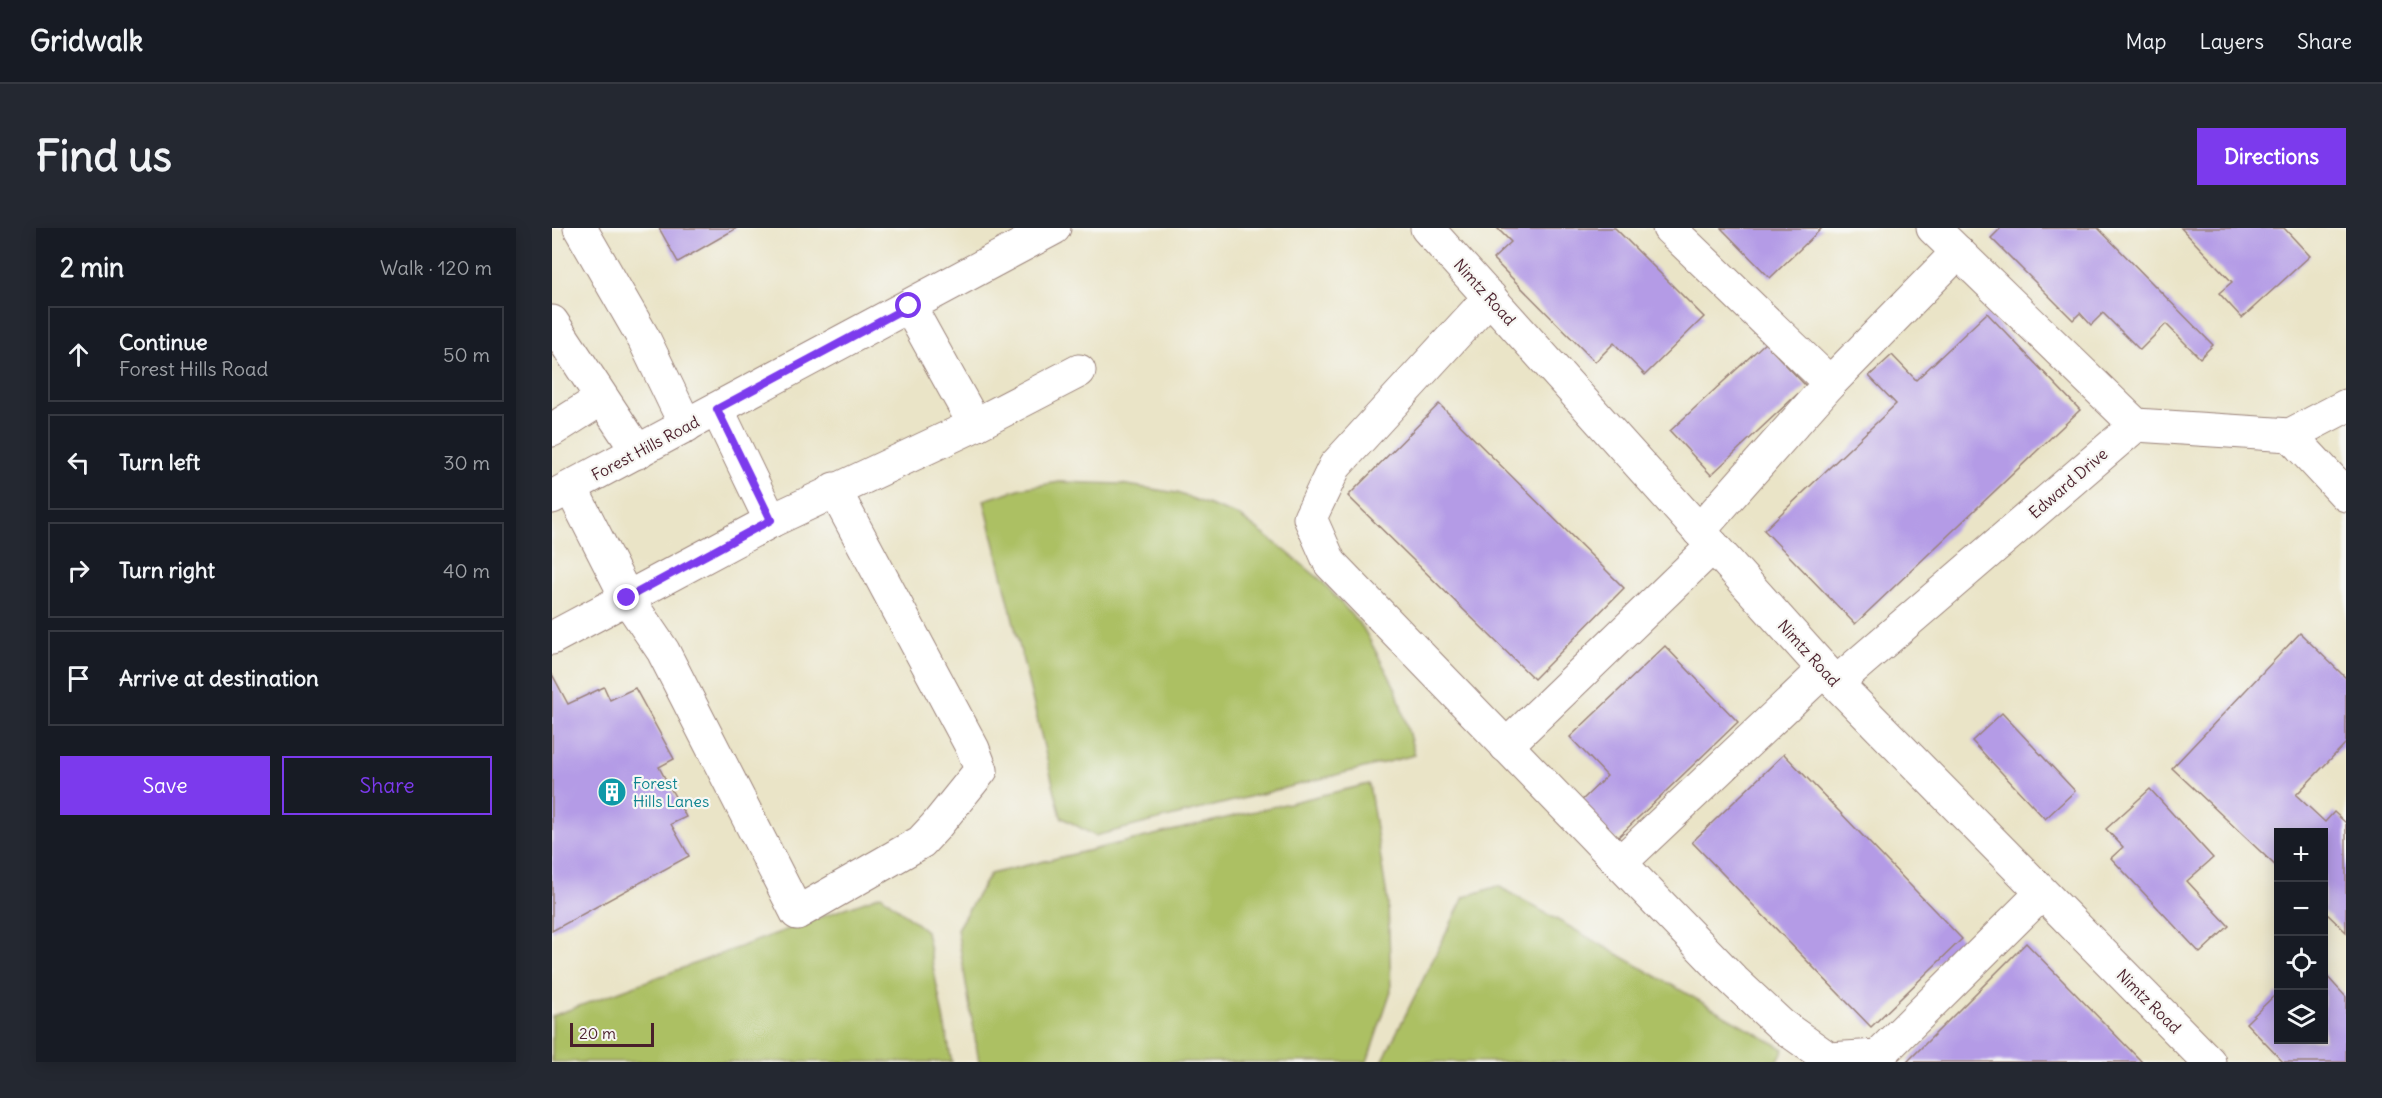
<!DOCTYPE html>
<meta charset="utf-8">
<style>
body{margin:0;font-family:Delius,sans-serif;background:#242831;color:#f1f3f6}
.controls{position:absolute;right:18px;bottom:18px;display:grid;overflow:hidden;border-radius:0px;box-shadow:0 3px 15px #0003}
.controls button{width:54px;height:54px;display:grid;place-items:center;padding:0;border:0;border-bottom:2px solid #363941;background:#171b24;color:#f1f3f6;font:30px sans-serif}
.scale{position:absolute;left:18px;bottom:15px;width:84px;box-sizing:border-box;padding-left:6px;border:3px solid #4a1f2b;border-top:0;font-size:16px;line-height:21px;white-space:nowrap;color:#4a1f2b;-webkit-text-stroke:4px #f6f6f2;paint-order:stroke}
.stop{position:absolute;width:18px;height:18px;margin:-14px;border:4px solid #7c3aed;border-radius:50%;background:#fff}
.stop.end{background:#7c3aed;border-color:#fff;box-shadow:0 2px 6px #0008}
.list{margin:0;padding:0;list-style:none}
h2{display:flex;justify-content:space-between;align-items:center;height:78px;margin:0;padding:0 24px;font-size:26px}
h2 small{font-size:20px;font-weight:400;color:#9ea1a6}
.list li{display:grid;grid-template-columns:39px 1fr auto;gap:18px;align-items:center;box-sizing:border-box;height:96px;margin:0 12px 12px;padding:0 12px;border:2px solid #363941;border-radius:0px}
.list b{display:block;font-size:22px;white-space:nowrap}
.list p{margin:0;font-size:20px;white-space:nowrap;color:#9ea1a6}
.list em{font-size:20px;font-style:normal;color:#9ea1a6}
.actions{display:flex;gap:12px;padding:18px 24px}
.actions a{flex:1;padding:14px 0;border:2px solid #7c3aed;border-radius:0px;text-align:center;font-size:21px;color:#7c3aed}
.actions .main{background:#7c3aed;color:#fff}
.icon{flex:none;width:33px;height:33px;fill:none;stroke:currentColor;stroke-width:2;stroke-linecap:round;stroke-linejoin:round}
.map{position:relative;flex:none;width:1794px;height:834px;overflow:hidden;border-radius:0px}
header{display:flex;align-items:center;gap:36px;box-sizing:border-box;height:84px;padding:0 30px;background:#171b24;border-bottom:2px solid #363941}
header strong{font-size:28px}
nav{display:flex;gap:33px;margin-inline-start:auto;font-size:21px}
.intro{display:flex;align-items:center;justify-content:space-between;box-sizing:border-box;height:144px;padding:0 36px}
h1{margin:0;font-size:42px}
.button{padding:15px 27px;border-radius:0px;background:#7c3aed;color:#fff;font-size:21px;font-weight:700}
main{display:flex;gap:36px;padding:0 36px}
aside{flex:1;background:#171b24;border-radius:0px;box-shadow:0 3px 15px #0003}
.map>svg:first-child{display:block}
</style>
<header>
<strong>Gridwalk</strong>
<nav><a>Map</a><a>Layers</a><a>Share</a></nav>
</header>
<div class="intro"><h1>Find us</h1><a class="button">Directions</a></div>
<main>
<aside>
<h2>2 min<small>Walk · 120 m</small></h2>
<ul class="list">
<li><svg class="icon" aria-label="ahead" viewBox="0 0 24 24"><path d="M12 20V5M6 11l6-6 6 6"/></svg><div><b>Continue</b><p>Forest Hills Road</p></div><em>50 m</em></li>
<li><svg class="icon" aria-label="left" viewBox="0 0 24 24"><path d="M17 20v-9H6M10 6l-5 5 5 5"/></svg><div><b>Turn left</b></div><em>30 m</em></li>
<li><svg class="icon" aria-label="right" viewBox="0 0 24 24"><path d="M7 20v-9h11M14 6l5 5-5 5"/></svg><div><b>Turn right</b></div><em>40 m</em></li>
<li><svg class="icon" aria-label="arrive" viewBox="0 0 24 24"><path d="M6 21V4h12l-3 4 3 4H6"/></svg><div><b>Arrive at destination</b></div></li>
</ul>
<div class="actions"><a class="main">Save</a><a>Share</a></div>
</aside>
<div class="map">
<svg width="1794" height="834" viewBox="0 0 1794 834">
<rect width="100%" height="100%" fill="#f6f6f2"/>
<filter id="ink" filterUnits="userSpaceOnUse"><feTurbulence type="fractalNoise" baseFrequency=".0167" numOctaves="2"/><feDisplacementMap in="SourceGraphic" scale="12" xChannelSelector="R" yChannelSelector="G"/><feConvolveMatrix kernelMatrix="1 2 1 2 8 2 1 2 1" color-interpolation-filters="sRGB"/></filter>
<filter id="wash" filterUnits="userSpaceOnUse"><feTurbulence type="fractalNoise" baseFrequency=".008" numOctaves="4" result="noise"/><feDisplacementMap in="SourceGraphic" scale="24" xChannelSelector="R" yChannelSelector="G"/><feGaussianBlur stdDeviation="1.35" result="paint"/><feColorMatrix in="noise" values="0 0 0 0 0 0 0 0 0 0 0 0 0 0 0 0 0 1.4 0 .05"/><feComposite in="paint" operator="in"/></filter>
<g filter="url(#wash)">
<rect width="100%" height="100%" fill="#eae4c7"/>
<g fill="#acc064" stroke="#7b7048" stroke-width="1.5">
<polygon points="508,254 569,256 625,265 687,288 730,320 770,353 811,400 844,461 863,527 543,608 509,589 432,272 470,260"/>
<polygon points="817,556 836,675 839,763 815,834 427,834 405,701 438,646"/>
<polygon points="946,658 1232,821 1225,834 830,834 912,669"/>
<polygon points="329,667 374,703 400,834 0,834 0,788"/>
</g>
<g id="blocks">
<g fill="#b49be6">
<polygon points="107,0 185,0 126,34"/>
<polygon points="945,0 1063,0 1152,89 1093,147 1062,115 1043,134 941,31 959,14"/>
<polygon points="1169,0 1270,0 1218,50"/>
<polygon points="1449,0 1546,0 1661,117 1648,130 1614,96 1588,122 1551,85 1539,97 1528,85 1521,92 1439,10"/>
<polygon points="1629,0 1732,0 1758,28 1690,90 1667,65 1680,54"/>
<polygon points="1435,85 1528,182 1303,396 1212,302 1344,176 1317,148 1340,127 1364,152"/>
<polygon points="1213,115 1254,158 1159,247 1118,203"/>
<polygon points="887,176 1072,360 982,451 796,268"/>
<polygon points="1748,405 1794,450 1794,515 1744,567 1773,594 1782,584 1794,595 1794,704 1772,683 1772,604 1726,604 1726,640 1620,540"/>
<polygon points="1113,418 1186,494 1063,612 1027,575 1055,548 1018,509"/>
<polygon points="0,446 16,476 52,459 58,472 83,460 122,531 107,539 134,589 119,596 137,628 0,703"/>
<polygon points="1450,485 1523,563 1493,591 1420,513"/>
<polygon points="1232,526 1410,711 1319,799 1140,614"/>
<polygon points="1598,561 1661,630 1635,653 1677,698 1648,725 1559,630 1571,619 1554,601"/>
<polygon points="1474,715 1590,834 1355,834"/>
<polygon points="1772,745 1794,769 1794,834 1731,834 1694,795 1726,764 1726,812 1772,812"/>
</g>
</g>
</g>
<g filter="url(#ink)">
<use href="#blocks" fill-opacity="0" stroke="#9a8279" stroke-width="1.5"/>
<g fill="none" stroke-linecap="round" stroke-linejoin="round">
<g stroke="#9a8279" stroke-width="35">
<g id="minor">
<polyline points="28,0 92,111 134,198"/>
<polyline points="875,0 1284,455 1657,834"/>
<polyline points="1117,0 1278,155"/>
<polyline points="1381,0 1584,197"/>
<polyline points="938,69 783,238 758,290 778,335 1182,753 1229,797 1277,831 1326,828 1490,665"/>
<polyline points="0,94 86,224"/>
<polyline points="165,181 219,293 423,197 357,78"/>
<polyline points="423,197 527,143"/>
<polyline points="0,202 49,171"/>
<polyline points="1738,207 1794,267"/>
<polyline points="19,260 75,370 219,293"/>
<polyline points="0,269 502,0"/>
<polyline points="1147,303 1278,155 1406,24"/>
<polyline points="0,410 75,370 111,423 245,685 369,614 383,599 429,542 421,521 282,261"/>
<polyline points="1284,455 1584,197 1738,207 1794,178"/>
<polyline points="954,518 1161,318"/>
<polyline points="1068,635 1272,442"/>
</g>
</g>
<use href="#minor" stroke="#fff" stroke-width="33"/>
</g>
</g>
<g fill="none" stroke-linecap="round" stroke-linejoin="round" filter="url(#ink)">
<polyline stroke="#7c3aed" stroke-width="8" points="75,370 219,292 165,181 357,78"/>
</g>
<defs>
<g id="building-disc" transform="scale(1.5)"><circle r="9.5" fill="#0f9aa8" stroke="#f6f6f2"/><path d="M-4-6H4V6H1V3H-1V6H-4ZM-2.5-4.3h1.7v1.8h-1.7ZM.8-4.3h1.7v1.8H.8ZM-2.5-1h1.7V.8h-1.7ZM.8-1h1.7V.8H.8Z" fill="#fff"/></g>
</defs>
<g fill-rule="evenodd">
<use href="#building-disc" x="60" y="564"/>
</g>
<g text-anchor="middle" stroke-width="4.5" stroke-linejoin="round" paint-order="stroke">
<g font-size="16" fill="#4a1f2b" stroke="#f6f6f2">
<text transform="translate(933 64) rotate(48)" y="6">Nimtz Road</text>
<text transform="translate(93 220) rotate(-28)" y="6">Forest Hills Road</text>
<text transform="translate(1516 255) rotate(-41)" y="6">Edward Drive</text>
<text transform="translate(1257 425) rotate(48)" y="6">Nimtz Road</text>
<text transform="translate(1597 773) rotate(45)" y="6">Nimtz Road</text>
</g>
<g font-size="16" fill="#0d838f" stroke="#f6f6f2" text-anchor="start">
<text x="81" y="561">Forest<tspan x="81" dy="18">Hills Lanes</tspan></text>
</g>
</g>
</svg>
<div class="controls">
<button>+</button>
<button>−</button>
<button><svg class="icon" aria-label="locate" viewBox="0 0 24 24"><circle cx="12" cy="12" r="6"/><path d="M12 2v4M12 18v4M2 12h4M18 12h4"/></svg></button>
<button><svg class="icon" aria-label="layers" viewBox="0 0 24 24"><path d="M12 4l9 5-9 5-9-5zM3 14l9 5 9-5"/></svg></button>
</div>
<div class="scale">20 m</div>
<div class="stop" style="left:357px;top:78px"></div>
<div class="stop end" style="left:75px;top:370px"></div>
</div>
</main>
